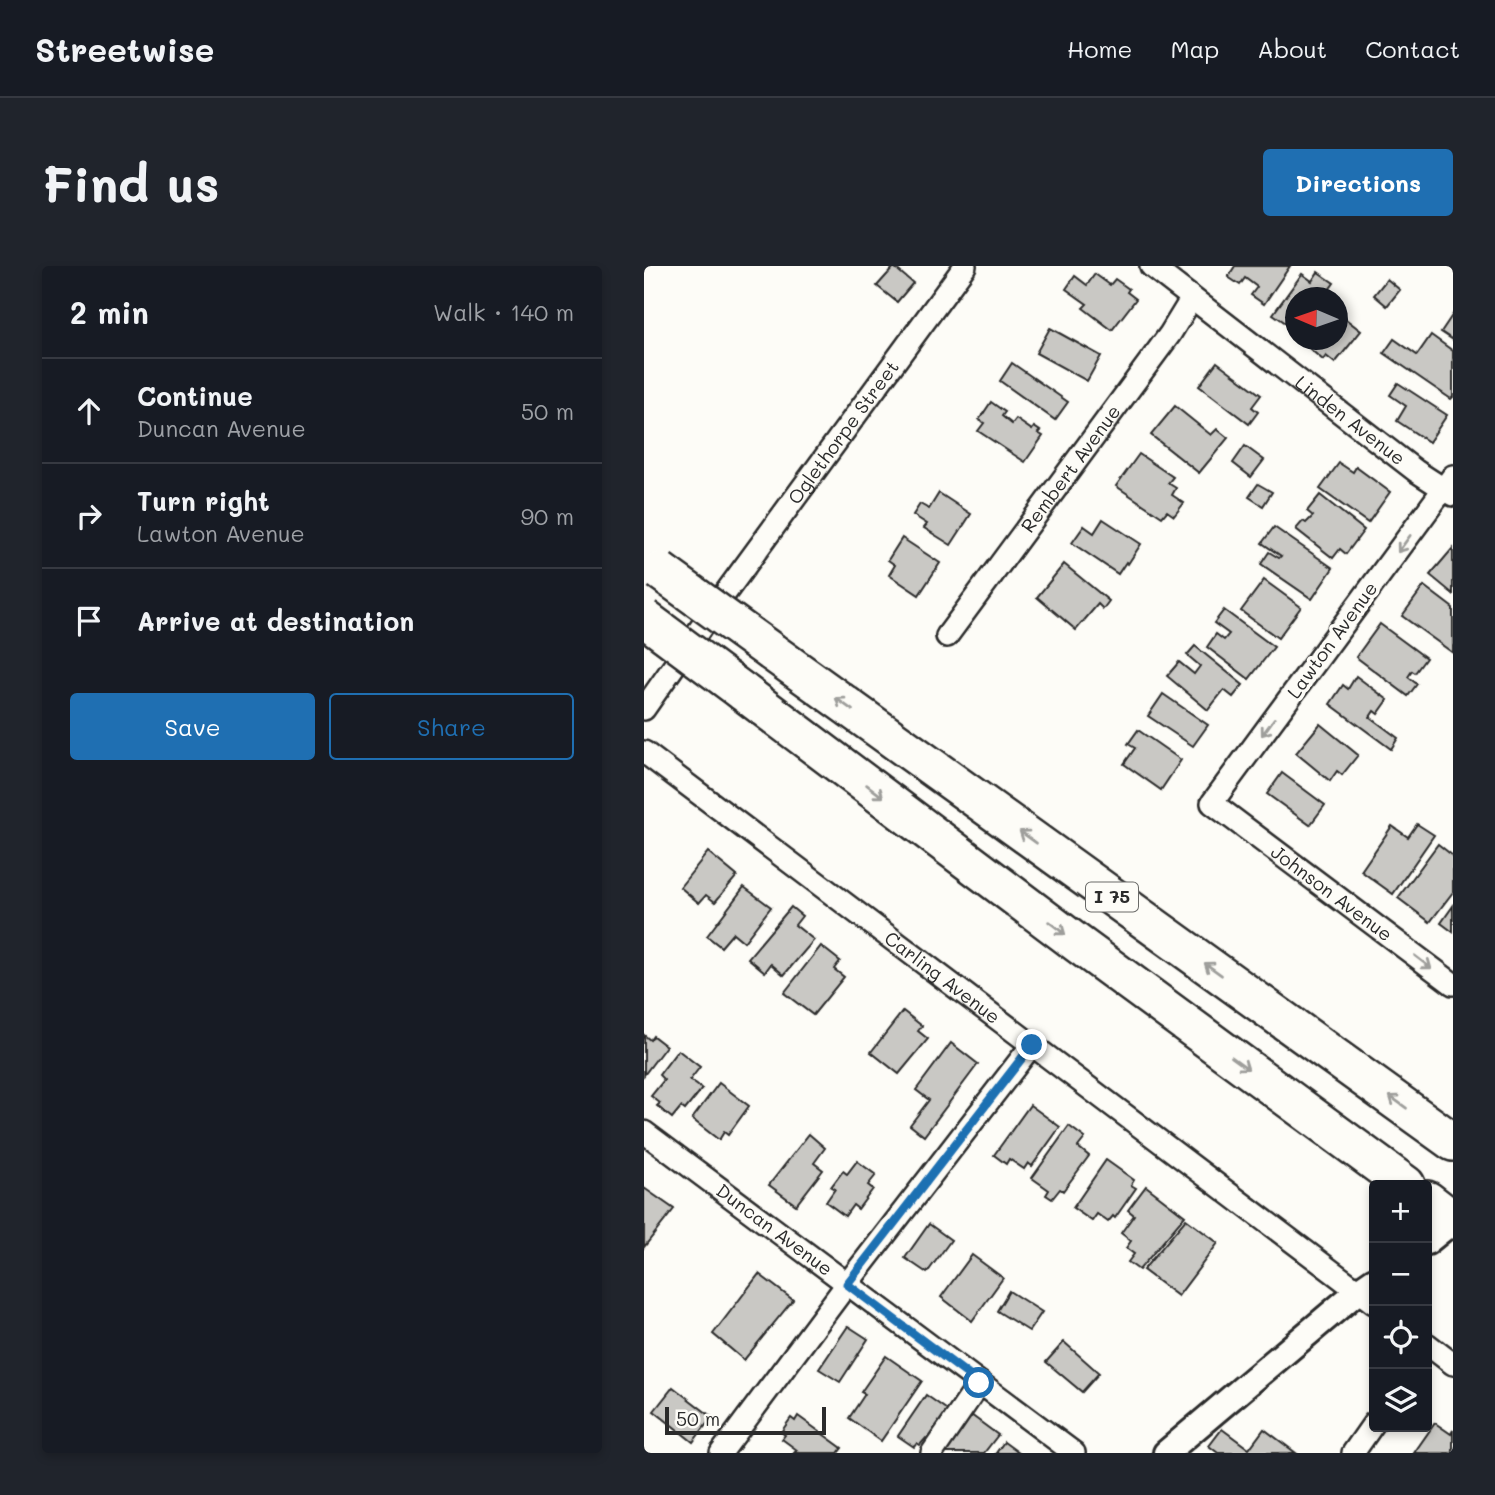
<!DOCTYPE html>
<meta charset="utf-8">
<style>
body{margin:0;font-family:Mali,sans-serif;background:#20242c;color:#f1f3f6}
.controls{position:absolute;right:21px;bottom:21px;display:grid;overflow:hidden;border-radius:7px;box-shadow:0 4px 10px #0003}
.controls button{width:63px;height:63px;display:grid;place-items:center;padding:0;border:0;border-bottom:2px solid #363941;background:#171b24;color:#f1f3f6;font:35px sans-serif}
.compass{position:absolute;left:641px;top:21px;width:63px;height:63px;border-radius:50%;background:#171b24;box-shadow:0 4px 10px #0003;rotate:272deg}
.scale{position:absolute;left:21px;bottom:18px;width:161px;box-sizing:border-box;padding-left:7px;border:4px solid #2b2b2b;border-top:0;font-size:19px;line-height:24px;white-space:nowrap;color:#2b2b2b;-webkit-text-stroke:5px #fdfcf7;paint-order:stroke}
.stop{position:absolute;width:21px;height:21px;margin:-16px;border:5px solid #1f6fb2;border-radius:50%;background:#fff}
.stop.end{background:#1f6fb2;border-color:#fff;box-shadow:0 2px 7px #0008}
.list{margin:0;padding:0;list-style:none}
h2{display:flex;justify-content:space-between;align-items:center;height:91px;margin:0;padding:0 28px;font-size:30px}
h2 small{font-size:23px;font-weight:400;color:#9ea1a6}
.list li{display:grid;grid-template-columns:46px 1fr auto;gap:21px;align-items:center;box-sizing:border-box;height:105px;padding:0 28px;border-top:2px solid #363941}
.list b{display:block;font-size:26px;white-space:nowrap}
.list p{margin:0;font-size:23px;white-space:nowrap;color:#9ea1a6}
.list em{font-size:23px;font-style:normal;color:#9ea1a6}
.actions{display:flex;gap:14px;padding:21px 28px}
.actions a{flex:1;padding:16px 0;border:2px solid #1f6fb2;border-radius:7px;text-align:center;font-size:24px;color:#1f6fb2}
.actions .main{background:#1f6fb2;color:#fff}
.icon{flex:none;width:38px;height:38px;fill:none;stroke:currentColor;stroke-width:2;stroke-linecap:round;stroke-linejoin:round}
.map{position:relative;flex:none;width:809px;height:1187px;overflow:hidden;border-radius:7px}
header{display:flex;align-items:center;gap:42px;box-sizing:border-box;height:98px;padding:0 35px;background:#171b24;border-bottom:2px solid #363941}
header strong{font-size:33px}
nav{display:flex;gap:38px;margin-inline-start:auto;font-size:24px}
.intro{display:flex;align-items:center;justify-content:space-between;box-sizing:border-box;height:168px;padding:0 42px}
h1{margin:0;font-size:49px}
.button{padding:18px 32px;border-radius:7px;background:#1f6fb2;color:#fff;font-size:24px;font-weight:700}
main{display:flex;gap:42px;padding:0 42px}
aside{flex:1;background:#171b24;border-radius:7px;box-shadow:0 4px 10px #0003}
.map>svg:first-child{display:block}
</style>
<header>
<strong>Streetwise</strong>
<nav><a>Home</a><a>Map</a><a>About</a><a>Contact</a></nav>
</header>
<div class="intro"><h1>Find us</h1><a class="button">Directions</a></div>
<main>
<aside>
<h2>2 min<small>Walk · 140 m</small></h2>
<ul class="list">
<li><svg class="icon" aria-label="ahead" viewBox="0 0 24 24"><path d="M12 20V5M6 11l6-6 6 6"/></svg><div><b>Continue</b><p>Duncan Avenue</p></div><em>50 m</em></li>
<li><svg class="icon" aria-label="right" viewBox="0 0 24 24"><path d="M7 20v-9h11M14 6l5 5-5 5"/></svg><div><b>Turn right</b><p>Lawton Avenue</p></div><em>90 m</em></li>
<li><svg class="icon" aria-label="arrive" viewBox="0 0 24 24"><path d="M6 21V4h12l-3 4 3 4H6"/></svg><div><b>Arrive at destination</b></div></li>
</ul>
<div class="actions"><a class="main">Save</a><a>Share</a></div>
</aside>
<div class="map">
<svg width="809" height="1187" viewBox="0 0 809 1187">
<rect width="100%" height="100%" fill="#fdfcf7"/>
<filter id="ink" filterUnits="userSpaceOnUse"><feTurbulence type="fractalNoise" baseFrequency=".0143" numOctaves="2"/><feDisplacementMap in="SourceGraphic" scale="14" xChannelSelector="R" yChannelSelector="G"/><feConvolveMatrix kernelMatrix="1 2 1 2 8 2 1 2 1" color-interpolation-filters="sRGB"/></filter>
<g filter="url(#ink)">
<g fill="#c9c8c4" stroke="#2b2b2b" stroke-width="2">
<polygon points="591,0 646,0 620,38 607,29 613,21 601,12 596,19 584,11"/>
<polygon points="250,1 269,17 253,36 233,20"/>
<polygon points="674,6 690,17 679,32 652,32 652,64 629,48 658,8 668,15"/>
<polygon points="451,8 466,19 471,13 485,23 483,26 492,33 468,64 439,42 443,38 422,23 431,10 443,19"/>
<polygon points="743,13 756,24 743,40 730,29"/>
<polygon points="694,47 717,65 691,97 682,90 679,94 666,83 673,74 694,74"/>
<polygon points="809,48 809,74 797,66"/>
<polygon points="406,62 457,90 443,115 392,87"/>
<polygon points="787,69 809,85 809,131 807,133 740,87 750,73 773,89"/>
<polygon points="573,96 617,129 608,141 614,146 605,158 555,120"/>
<polygon points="368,97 424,136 411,154 356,115"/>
<polygon points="754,117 803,149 785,176 753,155 762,140 746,129"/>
<polygon points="347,136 361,146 358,150 368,158 372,153 388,164 390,161 396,165 394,167 399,170 381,196 334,165 340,157 335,154"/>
<polygon points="531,140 567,169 573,163 584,172 555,207 507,169"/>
<polygon points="601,180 620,194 607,211 589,197"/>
<polygon points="495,188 529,211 524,217 532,222 528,229 540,237 530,250 523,245 518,251 472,220"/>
<polygon points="695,197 709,206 712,201 746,226 724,257 676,223"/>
<polygon points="614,218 628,226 619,240 605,231"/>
<polygon points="295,227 327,248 307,279 280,262 283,258 269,249 276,238 285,243"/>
<polygon points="676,229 720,264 702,288 696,283 689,292 652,263 659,255 662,257 669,250 663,245"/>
<polygon points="459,253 497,278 484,298 482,296 474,308 428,277 440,260 450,267"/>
<polygon points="630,261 689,302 668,333 617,298 625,286 635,292 637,290 618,277"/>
<polygon points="258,272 296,297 275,329 245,309 251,299 244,294"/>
<polygon points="809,282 809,328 786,309"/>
<polygon points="420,298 465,335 459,343 454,338 432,364 393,331"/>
<polygon points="620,314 657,341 634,372 597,345"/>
<polygon points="780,320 809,342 809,387 758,350"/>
<polygon points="580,344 630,381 605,413 563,381 572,368 580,374 585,368 570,357"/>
<polygon points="736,358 782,392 771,407 768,405 764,411 773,418 764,430 712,391"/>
<polygon points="551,380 599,419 589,431 580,424 564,444 523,410 535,396 550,408 556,400 543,389"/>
<polygon points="712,410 744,434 734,448 730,445 726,451 754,472 747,483 686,438 699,419 704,423"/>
<polygon points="519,428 564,459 549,480 504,450"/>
<polygon points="676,458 714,489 698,509 693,505 686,515 652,487"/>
<polygon points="494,464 537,494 517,524 480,498 491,482 484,478"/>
<polygon points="638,507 681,539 666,559 623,528"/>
<polygon points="773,558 790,569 749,628 717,605 748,560 764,571"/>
<polygon points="794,578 809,590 809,626 786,656 754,632"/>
<polygon points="64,586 93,610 71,636 62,629 55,637 36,621"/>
<polygon points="100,621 127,641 100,676 89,667 77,681 63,670"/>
<polygon points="809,640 809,666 797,657"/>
<polygon points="147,641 158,650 151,659 170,674 140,709 127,698 121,706 104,692"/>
<polygon points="177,680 196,695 190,703 200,711 169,749 140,727"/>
<polygon points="259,745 278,760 274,765 284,773 255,808 227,786"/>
<polygon points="0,769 6,774 9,770 22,780 0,809"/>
<polygon points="307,777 334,798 280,870 266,859 285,834 272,824"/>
<polygon points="34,784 56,801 46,814 58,823 41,844 37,841 28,852 13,840 16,837 7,830 20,814 15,809"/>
<polygon points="75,817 105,840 84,869 80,866 75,874 48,853"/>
<polygon points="386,839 416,861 388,900 384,897 380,903 365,893 362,898 350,889"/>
<polygon points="425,860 441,872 434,881 445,890 419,925 416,923 408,933 402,929 405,924 388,912"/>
<polygon points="165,868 181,882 170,897 179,904 152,939 125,919"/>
<polygon points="462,894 490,914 487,919 492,922 471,952 469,950 464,956 453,948 448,955 429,942"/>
<polygon points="213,895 232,909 224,919 229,923 214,943 209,939 201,950 182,936 191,923 187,921 199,905 203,908"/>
<polygon points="502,920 541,950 495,1004 484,996 490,988 482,982 487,975 477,967 490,949 484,944"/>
<polygon points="0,922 30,943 0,981"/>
<polygon points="542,953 574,977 534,1030 499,1004"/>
<polygon points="285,958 307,974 283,1007 261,992"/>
<polygon points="328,989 359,1012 328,1055 297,1031"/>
<polygon points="115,1008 149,1034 100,1094 69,1068"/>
<polygon points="365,1025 398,1046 385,1065 353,1045"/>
<polygon points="204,1060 224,1073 196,1116 175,1103"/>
<polygon points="420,1076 455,1107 438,1126 402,1096"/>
<polygon points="242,1090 278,1115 237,1175 205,1152 221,1128 217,1126"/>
<polygon points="29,1121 68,1151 49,1176 10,1145"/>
<polygon points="282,1129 309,1148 289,1177 282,1172 276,1179 273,1177 270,1181 254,1170"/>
<polygon points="323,1146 354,1169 340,1187 292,1187"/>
<polygon points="154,1150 198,1182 194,1187 150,1187 153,1184 138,1173 141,1169 137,1166 147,1152 151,1155"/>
<polygon points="791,1157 807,1168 809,1164 809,1187 770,1187"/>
<polygon points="578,1163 605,1183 620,1163 652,1187 574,1187 565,1180"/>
<polygon points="360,1176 375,1187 352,1187"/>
</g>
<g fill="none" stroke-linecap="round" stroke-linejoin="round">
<g stroke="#2b2b2b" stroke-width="26">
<g id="minor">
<path id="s1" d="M507,0L772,205L809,229"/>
<path id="s2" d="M809,210L568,537L809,718"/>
<path id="s3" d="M303,370L526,68L548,32"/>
<path id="s4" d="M0,443L77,333L321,0"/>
<path id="s5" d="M0,486L730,1037"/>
<path id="s6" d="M0,866L430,1187"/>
<polyline points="783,1078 809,1098"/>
<polyline points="77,1187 203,1018 388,779"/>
<polyline points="288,1187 336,1117"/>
<polyline points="709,1187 730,1157"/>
</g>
</g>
<g stroke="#2b2b2b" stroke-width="30">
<g id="tertiary">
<polyline points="783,976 809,955"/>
<polyline points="522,1187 714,1025 730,1014"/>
</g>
</g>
<g stroke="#2b2b2b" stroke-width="42">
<g id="motorway">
<polyline points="128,386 809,876"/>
<polyline points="98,425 434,678 762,919"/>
<polyline points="783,934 809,954"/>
</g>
</g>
<use href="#minor" stroke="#fdfcf7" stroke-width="21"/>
<use href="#tertiary" stroke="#fdfcf7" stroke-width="24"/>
<use href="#motorway" stroke="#fdfcf7" stroke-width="37"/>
<g stroke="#2b2b2b" stroke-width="42" stroke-linecap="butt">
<g id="motorway-bridge">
<polyline points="16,305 128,386"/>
<polyline points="0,352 98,425"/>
</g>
</g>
<use href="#motorway-bridge" stroke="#fdfcf7" stroke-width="37"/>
</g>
<defs><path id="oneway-shaft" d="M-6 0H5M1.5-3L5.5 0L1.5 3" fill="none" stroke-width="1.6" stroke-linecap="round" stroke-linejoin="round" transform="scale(1.75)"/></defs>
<g stroke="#9e9e9b">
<use href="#oneway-shaft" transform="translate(760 278) rotate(126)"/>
<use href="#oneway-shaft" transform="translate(200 438) rotate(-144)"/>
<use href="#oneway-shaft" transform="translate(624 461) rotate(126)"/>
<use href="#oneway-shaft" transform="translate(231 525) rotate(37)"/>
<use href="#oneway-shaft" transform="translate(384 571) rotate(-144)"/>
<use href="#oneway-shaft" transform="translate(413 662) rotate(37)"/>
<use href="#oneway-shaft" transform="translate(779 696) rotate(37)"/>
<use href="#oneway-shaft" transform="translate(569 703) rotate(-144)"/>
<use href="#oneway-shaft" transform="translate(596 797) rotate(36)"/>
<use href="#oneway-shaft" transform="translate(754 836) rotate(-144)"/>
</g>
</g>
<g fill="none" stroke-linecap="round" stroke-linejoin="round" filter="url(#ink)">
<polyline stroke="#1f6fb2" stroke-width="9" points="335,1117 203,1018 388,779"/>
</g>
<g text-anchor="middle" stroke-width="7" stroke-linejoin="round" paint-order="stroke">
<rect fill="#fdfcf7" stroke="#6a6a68" stroke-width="2" x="442" y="616.5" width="52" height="29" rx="5"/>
<g font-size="18" font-weight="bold" fill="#2b2b2b">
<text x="468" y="637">I 75</text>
</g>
<g font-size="19" fill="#2b2b2b" stroke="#fdfcf7">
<text dy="7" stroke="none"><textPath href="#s1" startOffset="252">Linden Avenue</textPath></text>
<text dy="7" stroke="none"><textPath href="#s4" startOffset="341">Oglethorpe Street</textPath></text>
<text dy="7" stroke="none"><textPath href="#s3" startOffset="208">Rembert Avenue</textPath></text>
<text transform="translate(688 374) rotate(-54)" y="7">Lawton Avenue</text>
<text dy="7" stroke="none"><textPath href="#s2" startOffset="556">Johnson Avenue</textPath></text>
<text dy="7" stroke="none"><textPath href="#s5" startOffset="374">Carling Avenue</textPath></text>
<text dy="7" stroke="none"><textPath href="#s6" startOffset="163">Duncan Avenue</textPath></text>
</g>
</g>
</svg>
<div class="controls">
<button>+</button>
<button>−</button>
<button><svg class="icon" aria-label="locate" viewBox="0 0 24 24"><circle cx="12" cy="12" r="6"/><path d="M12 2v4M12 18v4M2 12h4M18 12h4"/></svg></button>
<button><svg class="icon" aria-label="layers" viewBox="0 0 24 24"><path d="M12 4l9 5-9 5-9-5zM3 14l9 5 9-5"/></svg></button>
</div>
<svg class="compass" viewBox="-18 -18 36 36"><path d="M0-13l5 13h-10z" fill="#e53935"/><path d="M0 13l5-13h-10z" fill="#9ea1a6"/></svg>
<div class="scale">50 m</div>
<div class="stop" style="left:335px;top:1117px"></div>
<div class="stop end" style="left:388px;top:779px"></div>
</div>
</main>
